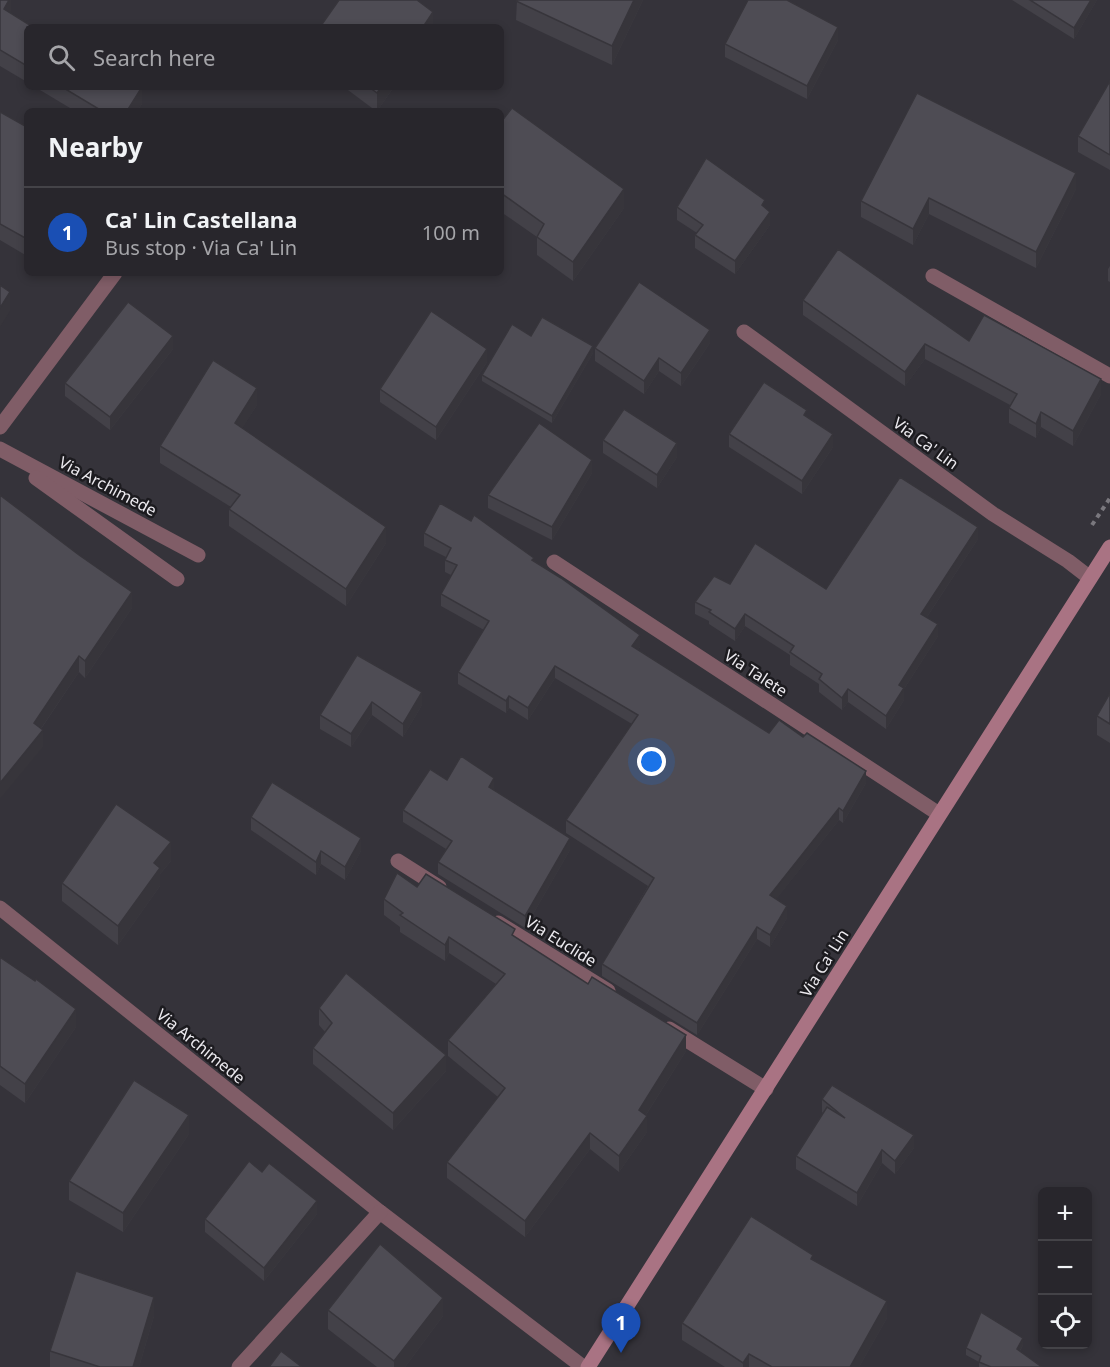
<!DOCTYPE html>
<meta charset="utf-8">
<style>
body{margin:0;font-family:"Noto Sans",sans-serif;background:#343238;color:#f1f3f6}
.controls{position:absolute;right:18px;bottom:18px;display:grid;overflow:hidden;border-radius:9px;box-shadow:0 3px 9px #0003}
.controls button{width:54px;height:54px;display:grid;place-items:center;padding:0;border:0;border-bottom:2px solid #444348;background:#28262c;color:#f1f3f6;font:30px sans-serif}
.you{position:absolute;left:652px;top:762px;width:21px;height:21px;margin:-15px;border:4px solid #fff;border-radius:50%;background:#1a73e8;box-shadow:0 0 0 9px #1a73e833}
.badge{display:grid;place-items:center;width:39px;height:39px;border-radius:50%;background:#7ebdf9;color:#fff;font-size:20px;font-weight:700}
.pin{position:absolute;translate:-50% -50px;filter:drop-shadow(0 2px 3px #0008)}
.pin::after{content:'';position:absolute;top:32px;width:21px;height:18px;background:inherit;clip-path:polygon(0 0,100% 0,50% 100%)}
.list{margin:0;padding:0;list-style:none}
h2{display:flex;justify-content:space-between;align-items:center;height:78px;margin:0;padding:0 24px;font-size:26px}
h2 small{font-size:20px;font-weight:400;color:#a5a5a9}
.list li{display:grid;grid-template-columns:39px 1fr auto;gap:18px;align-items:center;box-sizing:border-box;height:90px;padding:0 24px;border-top:2px solid #444348}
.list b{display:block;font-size:22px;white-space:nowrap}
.list p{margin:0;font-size:20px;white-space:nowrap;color:#a5a5a9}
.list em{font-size:20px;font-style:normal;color:#a5a5a9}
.icon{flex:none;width:33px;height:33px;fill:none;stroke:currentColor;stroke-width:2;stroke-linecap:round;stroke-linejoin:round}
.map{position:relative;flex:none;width:1110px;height:1367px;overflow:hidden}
.search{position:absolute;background:#28262c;box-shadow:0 3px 9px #0003;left:24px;top:24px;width:480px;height:66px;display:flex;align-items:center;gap:15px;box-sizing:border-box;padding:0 21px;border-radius:9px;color:#a5a5a9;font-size:22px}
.panel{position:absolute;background:#28262c;box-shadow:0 3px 9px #0003;left:24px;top:108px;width:480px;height:168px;border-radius:9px}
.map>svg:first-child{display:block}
</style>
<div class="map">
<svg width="1110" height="1367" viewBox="0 0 1110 1367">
<rect width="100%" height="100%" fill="#35333a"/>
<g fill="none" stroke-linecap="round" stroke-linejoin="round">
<polyline stroke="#7a787e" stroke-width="4" stroke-dasharray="4.5 4.5" stroke-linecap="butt" points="1092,525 1110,498"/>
<g stroke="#805d67" stroke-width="15">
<polyline points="933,276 1110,376"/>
<polyline points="744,332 993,514 1068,561 1090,578"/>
<polyline points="0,427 115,273"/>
<polyline points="0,449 198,555"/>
<polyline points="36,478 177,579"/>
<polyline points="554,562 939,814"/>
<polyline points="398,861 439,887"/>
<polyline points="0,908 380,1212 583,1367"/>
<polyline points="498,923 608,991"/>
<polyline points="669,1029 766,1089"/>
<polyline points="239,1367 380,1212"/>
</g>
<polyline stroke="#a97383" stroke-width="15" points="588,1367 1110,547"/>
</g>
<g fill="#434148">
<polygon points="0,0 11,0 11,13 27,27 27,82 0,66"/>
<polygon points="517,0 643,0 612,65 516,20"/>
<polygon points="1012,0 1097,0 1074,39"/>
<polygon points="838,40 807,99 725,57 725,44"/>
<polygon points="1110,81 1110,170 1078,152 1078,136"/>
<polygon points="35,87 141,87 142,104 137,111 75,111"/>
<polygon points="344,87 394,87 377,111 376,111"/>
<polygon points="0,112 27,127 27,256 0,240"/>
<polygon points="501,122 624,208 573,281 537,255 537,237 501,212"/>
<polygon points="1076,189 1036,268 929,214 913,245 861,217 861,201"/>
<polygon points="677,207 765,208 770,225 735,274 695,248 695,235 697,233 677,220"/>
<polygon points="1110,266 1110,282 1108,281 1108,269"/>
<polygon points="803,300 969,341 1101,394 1073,446 1041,427 1036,438 1009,423 1009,408 1010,405 925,359 905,386 803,315"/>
<polygon points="531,336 593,353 552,423 482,381 482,375"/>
<polygon points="710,343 681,386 659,371 644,394 595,361 595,348"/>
<polygon points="173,349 110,430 65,396 65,383"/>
<polygon points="487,362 436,440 380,402 380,389"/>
<polygon points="257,405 242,428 386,543 346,606 229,526 229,509 231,507 160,463 160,446"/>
<polygon points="807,417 833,447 802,494 729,447 729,434"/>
<polygon points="603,440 677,457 657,488 603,453"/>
<polygon points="592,473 552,540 488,508 488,495"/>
<polygon points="0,495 132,608 85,678 79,672 41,729 43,747"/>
<polygon points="424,533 534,561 640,647 638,650 769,733 866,783 843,823 839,820 776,899 787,918 770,947 757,939 697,1035 602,976 602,964 648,886 566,833 566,820 632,724 555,678 528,720 509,708 506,713 458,684 458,672 484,630 441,606 441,594 451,575 445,572 445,560 446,557 424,546"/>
<polygon points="978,539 927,617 938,636 904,689 904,700 886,729 848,702 842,710 819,692 819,684 790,665 790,655 745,626 735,641 709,624 709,621 695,614 695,602 730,584 826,589"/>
<polygon points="357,655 422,705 403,737 372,715 351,747 320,729 320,715"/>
<polygon points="1110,693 1110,743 1097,735 1097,716"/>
<polygon points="447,780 494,790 570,850 525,928 438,874 438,862 446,849 403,822 403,810"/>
<polygon points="251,817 361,851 345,880 321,864 316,875 251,830"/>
<polygon points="171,861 160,874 160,886 118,945 62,901 62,883"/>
<polygon points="417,887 515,937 686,1051 646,1115 647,1132 619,1172 590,1149 525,1237 447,1178 447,1162 498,1097 448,1056 448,1040 496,984 449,953 445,961 400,932 400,927 384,915 384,899"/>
<polygon points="0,957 76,1027 25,1103 0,1085"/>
<polygon points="319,1008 446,1071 393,1130 313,1064 313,1048 325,1032 319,1025"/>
<polygon points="822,1099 914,1148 895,1174 882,1163 857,1206 796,1169 796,1156 823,1113 822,1112"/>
<polygon points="189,1134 123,1232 69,1200 69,1181"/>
<polygon points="317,1214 264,1281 205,1232 205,1219"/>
<polygon points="813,1260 887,1318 859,1367 725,1367 682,1340 682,1323"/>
<polygon points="328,1310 443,1316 405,1367 377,1367 328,1329"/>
<polygon points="154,1316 139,1367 50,1367 50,1351"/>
<polygon points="1023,1345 1020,1351 1042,1367 979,1367 979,1362 966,1355 966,1348"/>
</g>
<g fill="#37353b">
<polygon points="9,0 11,0 11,13 4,9"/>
<polygon points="634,0 643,0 612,65 612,46"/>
<polygon points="1091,0 1097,0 1074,39 1074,28"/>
<polygon points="433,12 433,27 423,27"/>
<polygon points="838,27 838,40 807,99 807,86"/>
<polygon points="142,87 142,104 137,111 127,111"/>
<polygon points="381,87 394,87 377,111 377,93"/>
<polygon points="1076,173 1076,189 1036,268 1036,252"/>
<polygon points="624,189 624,208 573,281 573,262"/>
<polygon points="929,198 929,214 913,245 913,229"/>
<polygon points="770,212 770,225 735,274 735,261"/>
<polygon points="10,292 10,311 0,327 0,308"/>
<polygon points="710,330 710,343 681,386 681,373"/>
<polygon points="173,336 173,349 110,430 110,417"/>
<polygon points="925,344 925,359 905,386 905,372"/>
<polygon points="593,346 593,353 552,423 552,416"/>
<polygon points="487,349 487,362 436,440 436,427"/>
<polygon points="659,358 659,371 644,394 644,381"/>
<polygon points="1101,379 1101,394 1073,446 1073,431"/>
<polygon points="257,388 257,405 235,440 235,423"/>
<polygon points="1041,412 1041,427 1036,438 1036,424"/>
<polygon points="833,434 833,447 802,494 802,481"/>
<polygon points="677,443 677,457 657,488 657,475"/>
<polygon points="592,460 592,473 552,540 552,527"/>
<polygon points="386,527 386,543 346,606 346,589"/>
<polygon points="978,527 978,539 921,626 921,614"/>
<polygon points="132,592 132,608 85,678 85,661"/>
<polygon points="745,614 745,626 735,641 735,629"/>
<polygon points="938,624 938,636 904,689 904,700 886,729 886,716 899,685"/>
<polygon points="640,635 640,647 632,658 632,646"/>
<polygon points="79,656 79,672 34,739 34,723"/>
<polygon points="555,666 555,678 528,720 528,708"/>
<polygon points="848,689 848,702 842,710 842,698"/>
<polygon points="422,692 422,705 403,737 403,724"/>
<polygon points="509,696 509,708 506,713 506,701"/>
<polygon points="372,702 372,715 351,747 351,734"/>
<polygon points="43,730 43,747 0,799 0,783"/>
<polygon points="866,771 866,783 843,823 843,811"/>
<polygon points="494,778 494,790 489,800 489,787"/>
<polygon points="839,808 839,820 770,907 770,895"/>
<polygon points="361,838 361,851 345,880 345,867"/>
<polygon points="570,838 570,850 525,928 525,916"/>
<polygon points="171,842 171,861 160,874 160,886 118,945 118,926 154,863"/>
<polygon points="321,851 321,864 316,875 316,862"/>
<polygon points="787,906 787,918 770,947 770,935"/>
<polygon points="757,927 757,939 697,1035 697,1023"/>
<polygon points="449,937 449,953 445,961 445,945"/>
<polygon points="76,1009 76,1027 25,1103 25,1084"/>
<polygon points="686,1035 686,1051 639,1126 639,1110"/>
<polygon points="446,1055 446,1071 393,1130 393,1113"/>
<polygon points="189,1115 189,1134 123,1232 123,1213"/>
<polygon points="647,1116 647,1132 619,1172 619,1156"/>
<polygon points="590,1133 590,1149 525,1237 525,1221"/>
<polygon points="914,1135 914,1148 895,1174 895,1161"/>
<polygon points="882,1150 882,1163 857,1206 857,1193"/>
<polygon points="317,1201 317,1214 264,1281 264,1268"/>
<polygon points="154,1297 154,1316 139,1367 133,1367"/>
<polygon points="443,1298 443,1316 405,1367 394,1367 394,1361"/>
<polygon points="887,1301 887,1318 859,1367 850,1367"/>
<polygon points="1023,1338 1023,1345 1017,1356 1017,1349"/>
<polygon points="749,1354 749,1367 743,1367 743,1363"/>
</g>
<g fill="#4e4c54" stroke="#37353b" stroke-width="1.5">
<polygon points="0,0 9,0 4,9 33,27 27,27 27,66 0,50"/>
<polygon points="339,0 417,0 433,12 423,27 320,27"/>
<polygon points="517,0 634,0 612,46 516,1"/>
<polygon points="748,0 787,0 838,27 807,86 725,44"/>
<polygon points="1030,0 1091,0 1074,28"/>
<polygon points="1110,81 1110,155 1078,136"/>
<polygon points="62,87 142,87 127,111 102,111"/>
<polygon points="369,87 381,87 377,93"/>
<polygon points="917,93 1076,173 1036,252 929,198 913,229 861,201"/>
<polygon points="512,108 624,189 573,262 537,237 544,224 501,193 501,122"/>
<polygon points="0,112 27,127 27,239 0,224"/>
<polygon points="706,158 765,200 762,205 770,212 735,261 695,235 703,225 677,207"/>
<polygon points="838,249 969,341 984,315 1101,379 1073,431 1041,412 1036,424 1009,408 1017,394 925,344 905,372 803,300"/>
<polygon points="639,282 710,330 681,373 659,358 644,381 595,348"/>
<polygon points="0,285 10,292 0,308"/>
<polygon points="128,302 173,336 110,417 65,383"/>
<polygon points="431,311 487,349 436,427 380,389"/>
<polygon points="542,317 593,346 552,416 482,375 512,324 531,336"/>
<polygon points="213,360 257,388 235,423 386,527 346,589 229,509 240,495 160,446"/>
<polygon points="764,382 807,410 804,415 833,434 802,481 729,434"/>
<polygon points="624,409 677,443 657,475 603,440"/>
<polygon points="539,423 592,460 552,527 488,495"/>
<polygon points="900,477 978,527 921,614 938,624 899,685 904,688 886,716 848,689 842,698 819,679 822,674 790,652 794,646 745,614 735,629 709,612 711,610 695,602 714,576 730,584 755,543 826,589"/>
<polygon points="0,495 79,555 132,592 85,661 79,656 34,723 43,730 0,783"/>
<polygon points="440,503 471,521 474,515 534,558 532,560 561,578 640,635 632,646 769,733 779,720 803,737 807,733 866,771 843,811 839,808 770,895 787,906 770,935 757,927 697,1023 602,964 654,878 566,820 638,715 555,666 528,708 509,696 506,701 458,672 489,621 441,594 457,565 445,560 451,548 424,533"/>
<polygon points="357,655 422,692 403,724 372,702 351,734 320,715"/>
<polygon points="1110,693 1110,724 1097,716"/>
<polygon points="461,756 494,778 489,787 570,838 525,916 438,862 452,841 403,810 430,769 447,780"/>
<polygon points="272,782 361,838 345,867 321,851 316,862 251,817"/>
<polygon points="116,804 171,842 154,863 160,868 118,926 62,883"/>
<polygon points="397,873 417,887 426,874 515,929 512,935 588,984 592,977 686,1035 639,1110 647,1116 619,1156 590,1133 525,1221 447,1162 505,1088 448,1040 505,974 449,937 445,945 400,915 403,913 384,899"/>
<polygon points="0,957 35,981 36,979 76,1009 25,1084 0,1066"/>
<polygon points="346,973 446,1055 393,1113 313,1048 332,1023 319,1008"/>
<polygon points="134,1080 189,1115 123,1213 69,1181"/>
<polygon points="832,1085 914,1135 895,1161 882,1150 857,1193 796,1156 827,1107 845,1118 822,1099"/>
<polygon points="249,1161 262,1172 269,1163 317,1201 264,1268 205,1219"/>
<polygon points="751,1216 813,1255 811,1259 887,1301 850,1367 772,1367 749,1354 743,1363 682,1323"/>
<polygon points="380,1244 443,1298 394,1361 328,1310"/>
<polygon points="76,1271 154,1297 133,1367 100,1367 50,1351"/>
<polygon points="981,1312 1023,1338 1017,1349 1042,1367 991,1367 979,1362 981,1356 966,1348"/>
<polygon points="281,1351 302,1367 269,1367"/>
</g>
<g text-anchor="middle" stroke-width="5" stroke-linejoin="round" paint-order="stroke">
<g font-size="16" fill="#eceaef" stroke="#1c1b1f">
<text transform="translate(926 443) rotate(36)" y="6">Via Ca' Lin</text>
<text transform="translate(108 486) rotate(28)" y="6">Via Archimede</text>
<text transform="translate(756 673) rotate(33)" y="6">Via Talete</text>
<text transform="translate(561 941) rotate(32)" y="6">Via Euclide</text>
<text transform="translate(824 963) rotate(-58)" y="6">Via Ca' Lin</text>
<text transform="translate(201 1046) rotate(39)" y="6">Via Archimede</text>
</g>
</g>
</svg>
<div class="controls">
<button>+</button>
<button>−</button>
<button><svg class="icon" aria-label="locate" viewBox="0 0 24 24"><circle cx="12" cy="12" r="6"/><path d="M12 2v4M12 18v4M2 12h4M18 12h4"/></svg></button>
</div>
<div class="you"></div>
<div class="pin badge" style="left:621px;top:1353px;background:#1a4fb4">1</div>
<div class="search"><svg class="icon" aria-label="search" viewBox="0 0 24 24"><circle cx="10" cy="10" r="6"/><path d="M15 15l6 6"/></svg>Search here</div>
<section class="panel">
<h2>Nearby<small></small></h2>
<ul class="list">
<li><span class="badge" style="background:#1a4fb4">1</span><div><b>Ca' Lin Castellana</b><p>Bus stop · Via Ca' Lin</p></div><em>100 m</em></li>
</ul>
</section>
</div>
